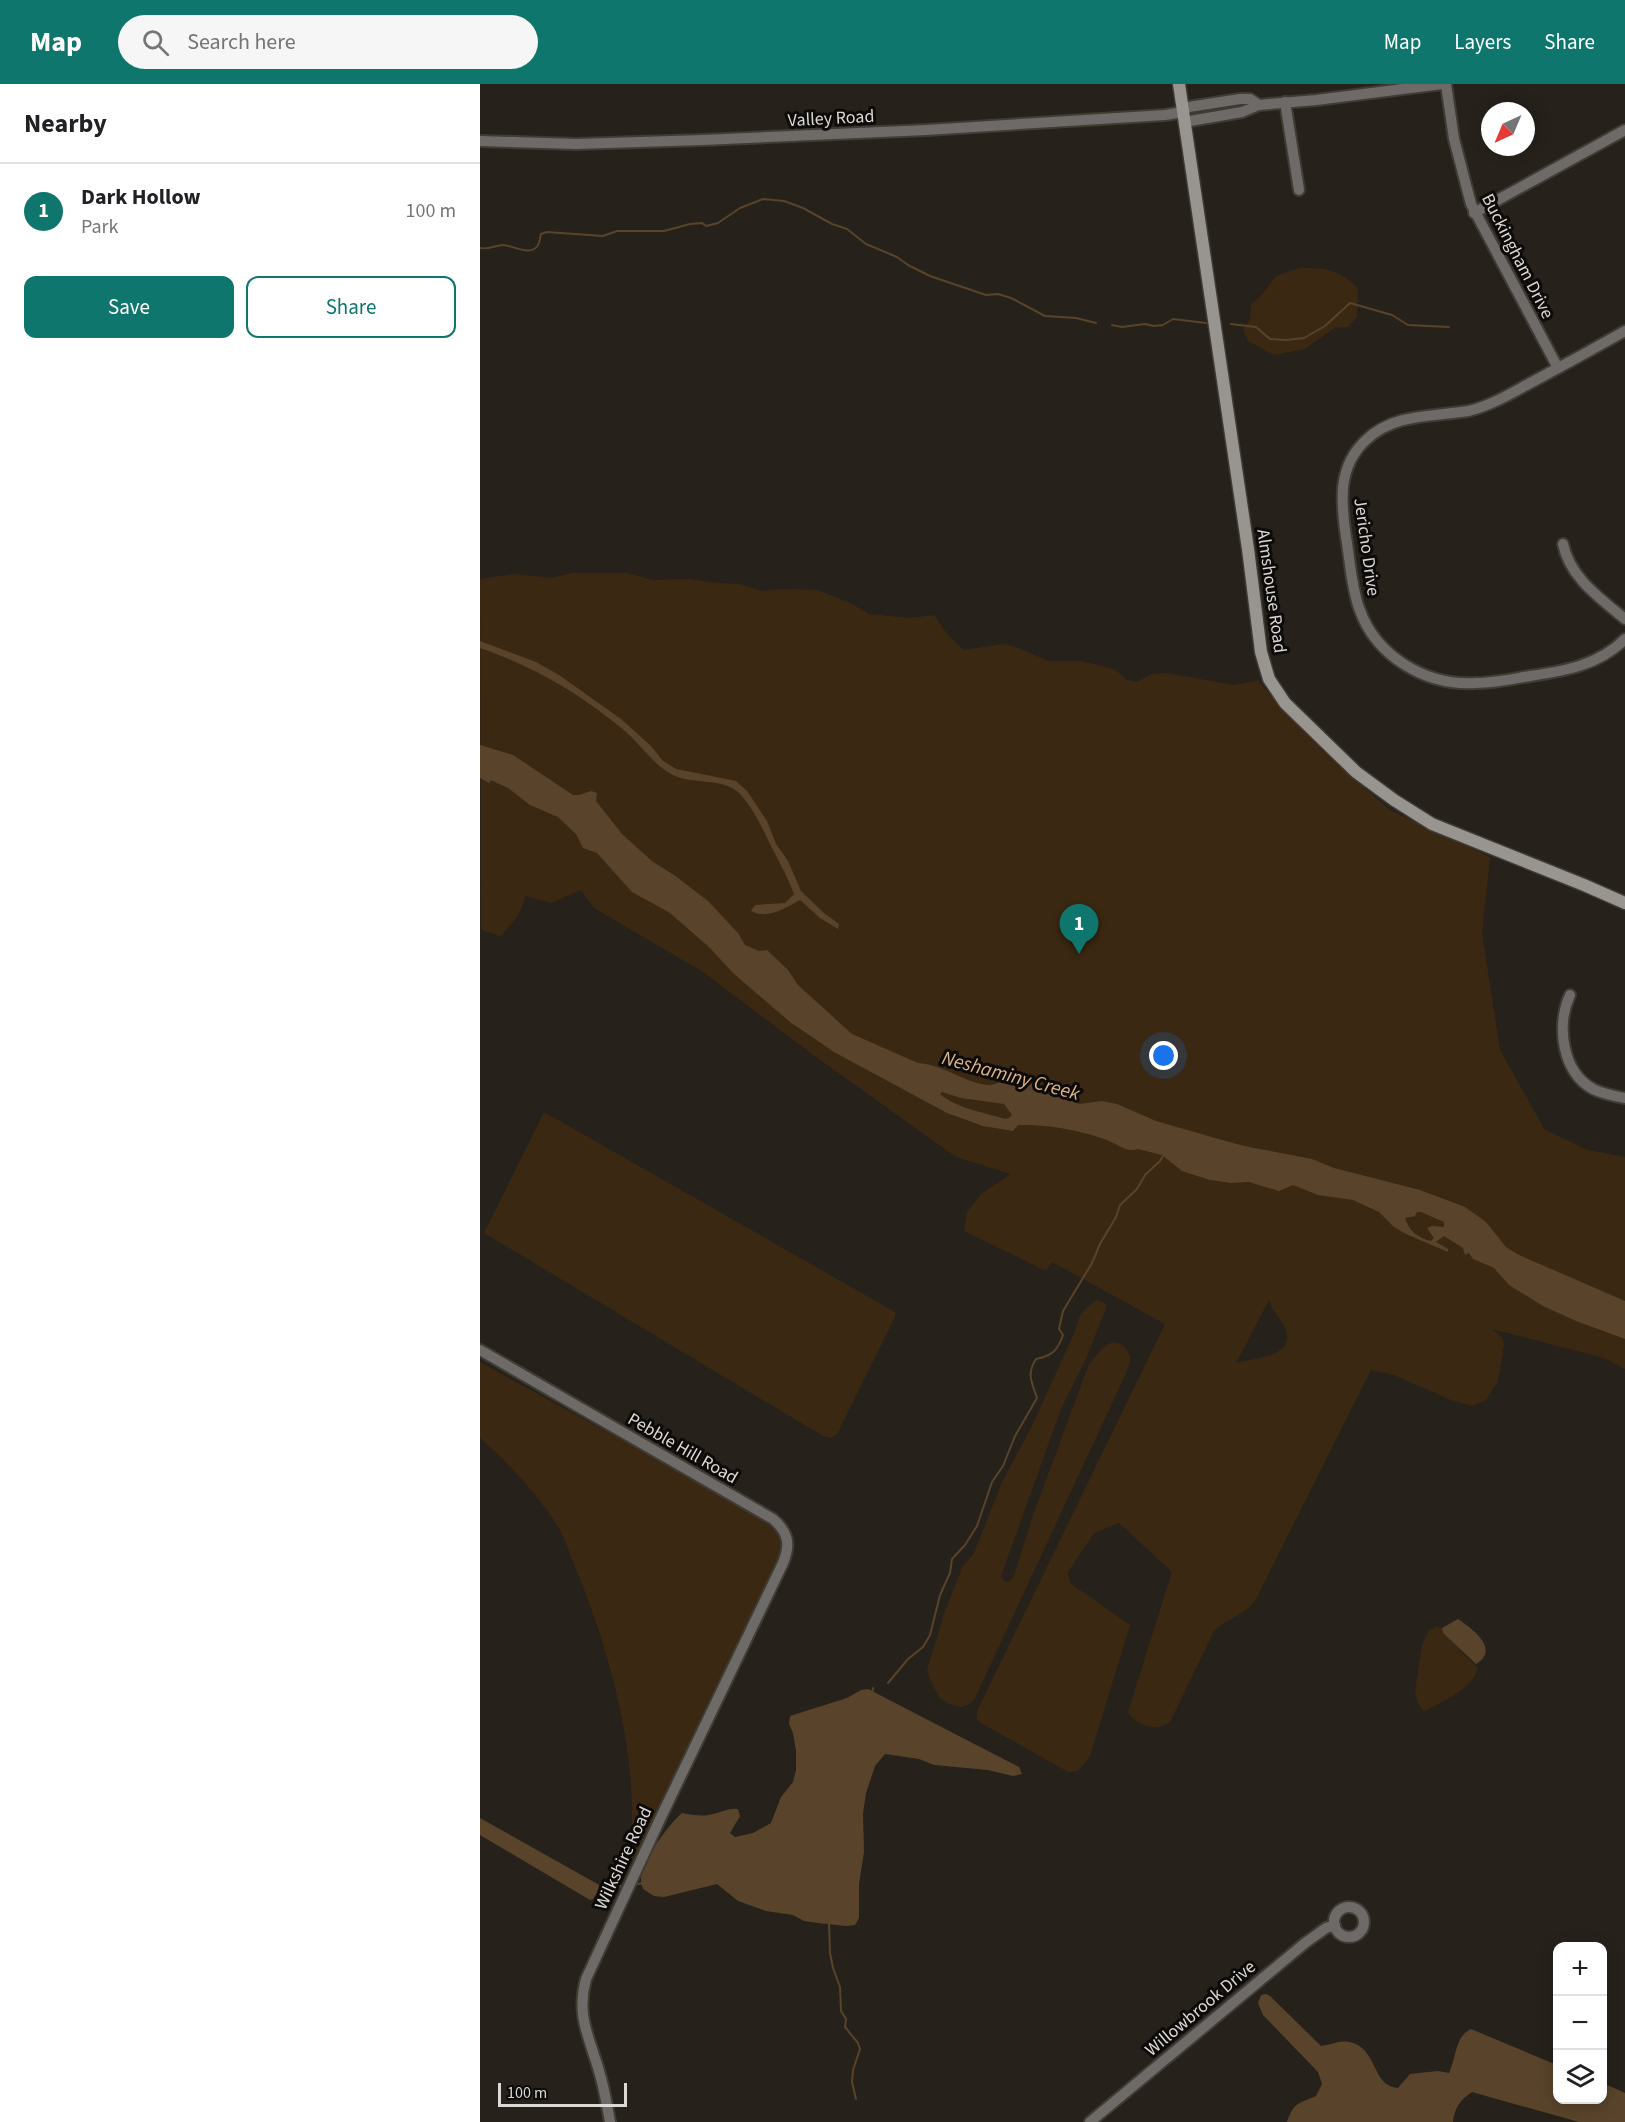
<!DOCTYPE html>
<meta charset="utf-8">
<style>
body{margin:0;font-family:"Source Sans 3",sans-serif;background:#f6f6f6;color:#202124}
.controls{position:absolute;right:18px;bottom:18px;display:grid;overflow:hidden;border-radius:12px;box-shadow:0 3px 15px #0003}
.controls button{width:54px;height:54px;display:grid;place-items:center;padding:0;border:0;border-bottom:2px solid #e0e0e0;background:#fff;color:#202124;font:30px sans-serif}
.compass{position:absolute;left:1001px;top:18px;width:54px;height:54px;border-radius:50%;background:#fff;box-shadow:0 3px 15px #0003;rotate:224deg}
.scale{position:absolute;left:18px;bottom:15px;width:129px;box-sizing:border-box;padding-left:6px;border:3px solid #dcd8d5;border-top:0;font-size:16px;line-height:21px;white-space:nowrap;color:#dcd8d5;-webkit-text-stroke:4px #0d0b09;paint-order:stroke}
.you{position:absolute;left:684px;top:972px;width:21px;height:21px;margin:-15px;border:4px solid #fff;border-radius:50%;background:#1a73e8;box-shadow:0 0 0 9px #1a73e833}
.badge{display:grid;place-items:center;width:39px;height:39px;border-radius:50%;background:#0f766e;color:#fff;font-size:20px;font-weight:700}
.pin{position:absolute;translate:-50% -50px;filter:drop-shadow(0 2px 3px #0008)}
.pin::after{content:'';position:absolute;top:32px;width:21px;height:18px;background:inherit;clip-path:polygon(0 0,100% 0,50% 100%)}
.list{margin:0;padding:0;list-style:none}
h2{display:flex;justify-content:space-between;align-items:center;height:78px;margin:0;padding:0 24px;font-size:26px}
h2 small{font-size:20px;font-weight:400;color:#757577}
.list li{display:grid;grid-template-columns:39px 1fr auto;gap:18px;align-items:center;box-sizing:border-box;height:96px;padding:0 24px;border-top:2px solid #e0e0e0}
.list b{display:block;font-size:22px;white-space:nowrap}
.list p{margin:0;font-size:20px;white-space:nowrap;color:#757577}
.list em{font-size:20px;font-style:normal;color:#757577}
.actions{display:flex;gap:12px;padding:18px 24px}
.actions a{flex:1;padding:14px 0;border:2px solid #0f766e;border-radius:12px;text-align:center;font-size:21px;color:#0f766e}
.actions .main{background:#0f766e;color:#fff}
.icon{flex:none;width:33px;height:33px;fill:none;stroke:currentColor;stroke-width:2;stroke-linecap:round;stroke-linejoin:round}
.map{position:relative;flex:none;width:1145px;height:2038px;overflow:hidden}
header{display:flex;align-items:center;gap:36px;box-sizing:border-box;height:84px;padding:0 30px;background:#0f766e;color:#fff}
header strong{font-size:28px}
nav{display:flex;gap:33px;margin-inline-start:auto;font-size:21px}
.search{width:420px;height:54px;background:#f6f6f6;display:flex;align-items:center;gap:15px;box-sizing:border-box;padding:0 21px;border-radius:33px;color:#757577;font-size:22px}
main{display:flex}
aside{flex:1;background:#fff}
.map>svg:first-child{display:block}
</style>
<header>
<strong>Map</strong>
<div class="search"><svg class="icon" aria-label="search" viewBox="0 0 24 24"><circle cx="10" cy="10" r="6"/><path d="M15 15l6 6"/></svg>Search here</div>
<nav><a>Map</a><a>Layers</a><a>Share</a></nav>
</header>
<main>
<aside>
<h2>Nearby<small></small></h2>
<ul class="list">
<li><span class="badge">1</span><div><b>Dark Hollow</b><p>Park</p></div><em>100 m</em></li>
</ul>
<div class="actions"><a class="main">Save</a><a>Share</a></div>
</aside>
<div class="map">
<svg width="1145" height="2038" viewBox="0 0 1145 2038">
<rect width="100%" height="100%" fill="#26211b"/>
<g fill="#3b2812" fill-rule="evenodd">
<path d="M819,184C845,184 858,185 878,204L877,233L868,243L854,244L825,265L794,271L768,257L763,245L770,236L771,220L780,213L796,192Z"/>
<path d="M92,489H147L172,496L209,495L235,499L260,500L282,507L303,505L338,506L370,519L389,530L429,534L454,531L467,550L484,566L524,560L536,563L568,577H601L626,583L636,586L647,596L656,598L672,590L686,589L754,601L778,596L802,625L851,675L910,726L1010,773L1002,849L1020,966L1065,1046L1108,1066L1145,1073V1285L1124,1274L1012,1245L1022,1253L1024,1261L1018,1297L1006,1316L992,1322L971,1316L914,1291L891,1286L776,1515C766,1531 747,1534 734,1547L690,1638C677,1648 656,1642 648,1628L692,1488L639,1439L614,1449L588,1488L590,1499L650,1541L610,1672L598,1687L588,1688L501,1639L497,1635V1627L685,1240L572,1178L566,1187L484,1147L487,1128L501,1110L531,1090L476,1073L332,970L223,888L114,824L101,806L71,819L46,812L38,832L21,852L1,846L0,495L34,490L72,494ZM789,1216C792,1226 798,1231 803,1240C821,1272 776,1274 756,1279Z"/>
<polygon points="64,1028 415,1228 415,1233 357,1350 351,1354 343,1352 4,1149"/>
<path d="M617,1216L626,1220V1224L605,1277L581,1325L521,1492L524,1497L529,1498L534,1492L553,1431L609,1280C615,1273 621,1264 629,1260C638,1255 648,1264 650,1273C650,1277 648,1283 647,1287L495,1614L490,1620L481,1623L469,1620L460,1614L452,1600L447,1586L466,1524L483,1482L494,1469L523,1396L552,1342L595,1247C600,1230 602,1226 617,1216Z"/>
<path d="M0,1278L202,1389L287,1439L299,1451L304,1462L303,1468L156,1775L152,1777L145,1775C153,1759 152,1740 152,1722C150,1640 125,1555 94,1480C89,1469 86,1457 80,1446C59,1411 30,1381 0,1354Z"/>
<path d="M957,1542L962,1544L963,1549L998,1584C992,1606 962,1617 944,1628L937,1617L935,1607L942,1561L948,1547Z"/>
</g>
<g fill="#59442b" fill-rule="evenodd">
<path d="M0,557L56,578L79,591L141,635L171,662L183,677L196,685L256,697L267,707L287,737L296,760L308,777L321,807L344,829L359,840L358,845L340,834L320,816C306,824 287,836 271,827L275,821L305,819L314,810C307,791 297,774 288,756C281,741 272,723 260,710C243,692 212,702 191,690C173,680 161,661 145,647C101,610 55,583 0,564Z"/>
<path d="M0,661L33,671L93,711H99L111,707L117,709L116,717L142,750L173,778L194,791L228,817L258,849L265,861L279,867L287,866L308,886L318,901L372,950L438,979C462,980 487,1000 509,1001C515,1001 521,997 527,997C534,996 544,997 550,999C562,1001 565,1013 578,1013L582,1010H588L599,1020L622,1017L637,1020L676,1037L735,1054L764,1062L832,1075L854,1084L940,1106L985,1123L1006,1138L1026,1163L1039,1171L1145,1217V1255L1096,1237L1063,1222L1029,1201L1014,1184L993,1175L989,1169L985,1171L983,1164L964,1152L956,1158L968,1165V1168L926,1150L914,1143L899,1128L873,1116L838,1111L813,1101L799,1107L769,1098L751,1099L730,1096L702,1087L682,1071L658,1065C647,1069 637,1060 627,1056C599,1046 567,1040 538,1041L533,1047L503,1042L467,1029L354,968L310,938L253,889L230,864L190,829L152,808L117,769L103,764L96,750L78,733L50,721L28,704L11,696L9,699L0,694ZM462,1008L481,1014L524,1020L532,1031L529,1034L525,1035C503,1028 478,1025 460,1010ZM937,1128H941L964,1138V1143L952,1142L947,1144L954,1154L951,1157C938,1154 929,1147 925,1134L935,1132Z"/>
<path d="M978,1535C991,1544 1021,1565 996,1580L963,1549L962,1544Z"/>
<path d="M388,1605L539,1683L542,1690L533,1692L508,1686L454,1681L439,1675L405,1670L395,1682L386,1709L383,1730L384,1768L379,1800V1834L375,1841L366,1842L338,1839L324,1837L313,1831L286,1827L258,1817L237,1800L184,1813L174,1812L163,1805C162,1802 161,1799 161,1796C160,1779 189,1740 202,1729C212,1731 223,1733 233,1730C243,1728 248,1724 258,1725L260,1732L250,1749L255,1753L273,1749L291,1739L301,1713L313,1698L316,1686V1667L313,1649L309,1640L310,1632L367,1614L381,1606Z"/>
<polygon points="0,1734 121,1802 113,1815 110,1816 0,1751"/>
<path d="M786,1910L790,1912L841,1962C849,1961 861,1956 869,1958C898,1963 891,2002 918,2004L930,1990L958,1987L969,1989C976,1975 975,1952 991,1945L1077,1981L1078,2016H1122L1123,1999L1145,2009V2038H1099L992,2008C980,2016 975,2023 973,2038H807C814,2018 818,2020 836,2012L842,2000L838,1988L783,1931L778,1919L781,1911Z"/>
</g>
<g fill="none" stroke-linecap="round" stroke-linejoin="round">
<g stroke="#59442b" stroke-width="2">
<path d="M0,164C9,166 15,161 24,161C34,162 53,174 59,159C60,156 60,153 61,150L67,148L123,152L137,147H184L210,140L222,139L226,142L238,139L260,124L283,115L304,117L323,124L352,140L367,145L386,160L417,173L428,181L450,192L506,211L518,210L531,214L565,232L596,234L616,239"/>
<polyline points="751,240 776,243 790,255 806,256 824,254 845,242 870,219 912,231 928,241 969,243"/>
<polyline points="632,241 642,243 665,240 674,242 683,241 693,235 726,239"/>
<path d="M408,1599L428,1575L443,1563L450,1551L460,1511L470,1489L472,1475L485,1461L497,1442L512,1398L523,1382L535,1352L557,1314C552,1298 546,1291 556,1275C572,1272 578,1266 583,1251L579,1245L583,1227L612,1179L620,1160L636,1133L640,1121L657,1105L665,1091L680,1077L683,1072"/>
<path d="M234,1779C243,1799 257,1789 273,1793L278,1803L289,1815L296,1813C307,1792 313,1786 337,1787L348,1809L350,1869L353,1884L360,1903L361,1927L366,1935L365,1943L378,1959L380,1965L373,1986L372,1998L376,2015"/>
<polyline points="158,1800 184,1794 193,1787 213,1787 266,1763 299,1737 311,1719 330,1708 350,1687 391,1616 393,1604"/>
<polyline points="133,1804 141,1802"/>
<polyline points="998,1988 1008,1992 1028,1994 1050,2002 1078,2006"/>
<polyline points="1095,2016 1124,2027 1145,2031"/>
</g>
<g stroke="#3f3b35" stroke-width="14">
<g id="minor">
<polyline points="966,0 974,55 991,120 1078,284"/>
<polyline points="805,18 819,106"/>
<polyline points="702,24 760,15 770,15 779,21"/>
<polyline points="704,38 762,28 779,21 836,16 962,0"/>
<polyline points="0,57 96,60 223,56 446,46 685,31 703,28"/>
<polyline points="994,129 1145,46"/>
<path d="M1145,247C1115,264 1084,281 1054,297C1033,308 1011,322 988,327C952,333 914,329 886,356C857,383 861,418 866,453C870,476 871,501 879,524C896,573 946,602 996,599C1014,599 1032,595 1050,592C1085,587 1119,581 1145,555"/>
<path d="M1083,460C1090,494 1120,514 1145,535"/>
<path d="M1090,911C1076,941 1082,988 1113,1005C1123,1010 1134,1012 1145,1014"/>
<path d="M0,1266L293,1435C308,1448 311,1460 303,1479L181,1733L106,1895C96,1932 109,1952 119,1987C124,2003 127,2021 130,2038"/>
<circle cx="869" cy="1838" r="15"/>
<polyline points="610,2038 825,1859 846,1844 855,1841"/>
</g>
</g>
<g stroke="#3f3b35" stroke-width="15">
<polyline id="secondary" points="699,0 768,465 781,568 789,595 805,619 876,688 914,716 952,740 1104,801 1145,819"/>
</g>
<use href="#minor" stroke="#6d6a67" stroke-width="10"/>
<use href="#secondary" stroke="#98948f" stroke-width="12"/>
</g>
<g text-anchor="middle" stroke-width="6" stroke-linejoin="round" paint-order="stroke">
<g font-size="18" fill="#dcd8d5" stroke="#0d0b09">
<text transform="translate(351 34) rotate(-3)" y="6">Valley Road</text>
<text transform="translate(1038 172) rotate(63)" y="6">Buckingham Drive</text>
<text transform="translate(887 463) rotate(82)" y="6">Jericho Drive</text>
<text transform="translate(792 507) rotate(82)" y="6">Almshouse Road</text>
<text transform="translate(203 1364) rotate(30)" y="6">Pebble Hill Road</text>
<text transform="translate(143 1774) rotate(-65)" y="6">Wilkshire Road</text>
<text transform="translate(720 1924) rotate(-40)" y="6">Willowbrook Drive</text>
</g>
<g font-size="20" font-style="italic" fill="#dfb587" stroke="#0d0b09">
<text transform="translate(531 991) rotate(15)" y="7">Neshaminy Creek</text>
</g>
</g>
</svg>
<div class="controls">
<button>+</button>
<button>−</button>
<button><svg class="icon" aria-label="layers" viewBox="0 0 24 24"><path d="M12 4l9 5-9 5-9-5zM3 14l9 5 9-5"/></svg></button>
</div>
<svg class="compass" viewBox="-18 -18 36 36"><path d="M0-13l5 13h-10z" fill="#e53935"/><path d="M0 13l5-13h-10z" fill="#757577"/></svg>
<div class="scale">100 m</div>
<div class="you"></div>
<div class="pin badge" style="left:599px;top:870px">1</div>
</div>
</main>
